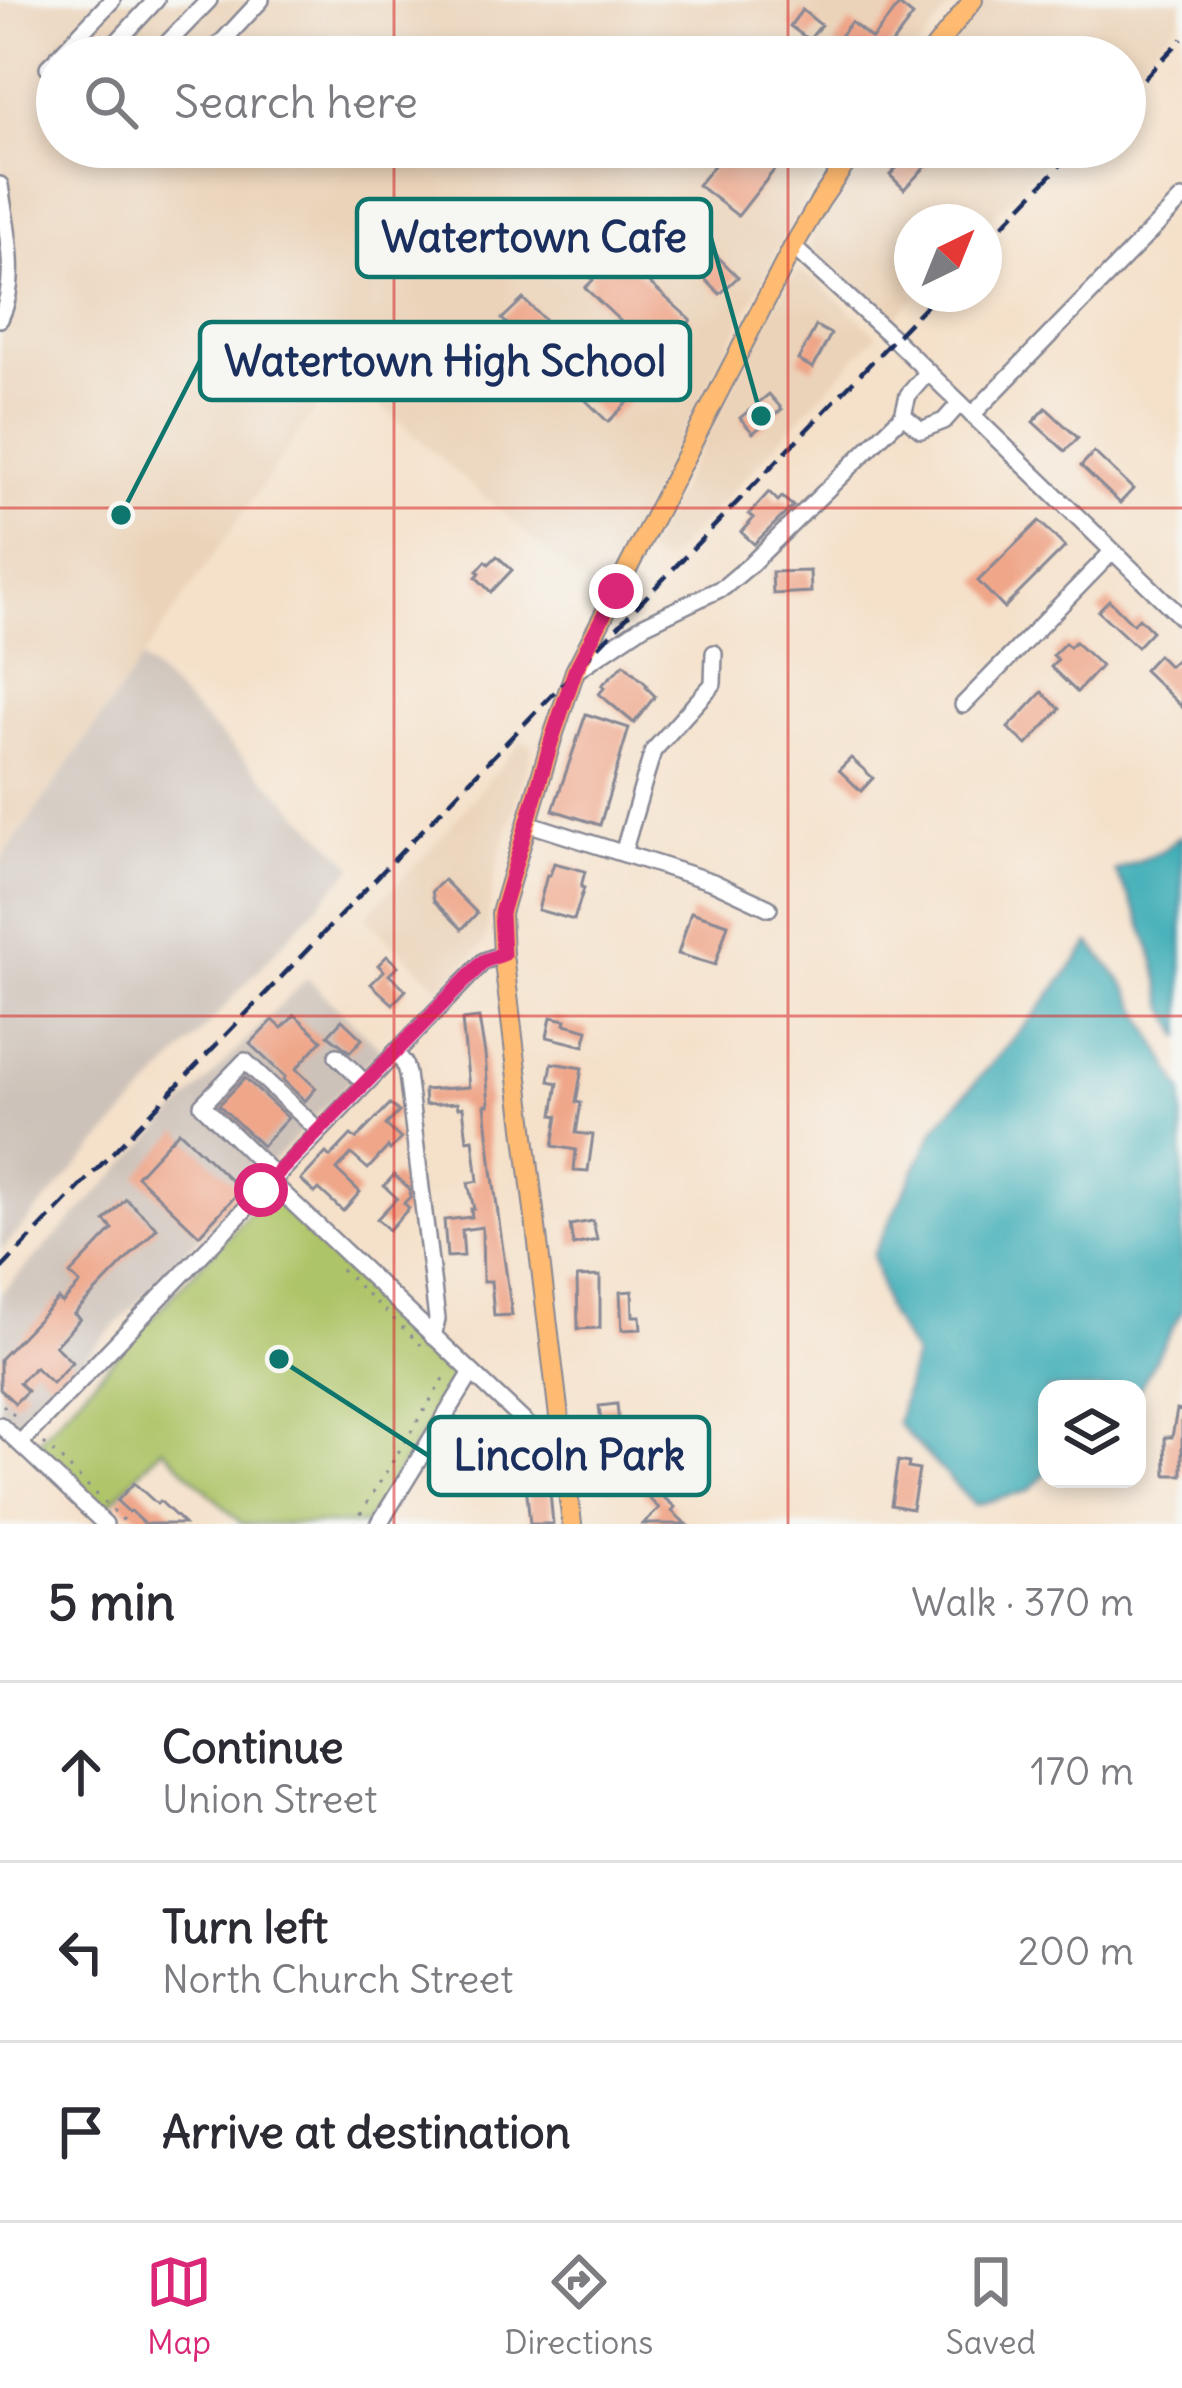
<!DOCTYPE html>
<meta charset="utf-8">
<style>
body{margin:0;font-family:Delius,sans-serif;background:#f7f7f7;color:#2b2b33}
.controls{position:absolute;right:36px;bottom:36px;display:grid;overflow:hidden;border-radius:24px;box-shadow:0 6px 18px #0003}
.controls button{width:108px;height:108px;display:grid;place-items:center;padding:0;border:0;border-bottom:3px solid #e1e1e2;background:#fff;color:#2b2b33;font:60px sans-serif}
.compass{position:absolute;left:894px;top:204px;width:108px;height:108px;border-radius:50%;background:#fff;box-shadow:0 6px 18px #0003;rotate:43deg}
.stop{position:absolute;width:36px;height:36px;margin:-27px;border:9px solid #db2777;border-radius:50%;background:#fff}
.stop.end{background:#db2777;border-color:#fff;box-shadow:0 3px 12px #0008}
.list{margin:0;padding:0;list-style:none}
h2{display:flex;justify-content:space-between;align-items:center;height:156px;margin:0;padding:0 48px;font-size:51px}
h2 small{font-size:39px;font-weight:400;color:#7c7c81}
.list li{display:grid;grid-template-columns:78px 1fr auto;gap:36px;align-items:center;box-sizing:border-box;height:180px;padding:0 48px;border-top:3px solid #e1e1e2}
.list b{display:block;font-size:45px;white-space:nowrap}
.list p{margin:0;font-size:39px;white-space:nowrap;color:#7c7c81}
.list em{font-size:39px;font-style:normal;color:#7c7c81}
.icon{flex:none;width:66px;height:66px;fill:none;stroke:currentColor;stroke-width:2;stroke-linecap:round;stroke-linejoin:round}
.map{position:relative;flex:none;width:1182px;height:1524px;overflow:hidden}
.search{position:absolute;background:#fff;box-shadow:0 6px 18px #0003;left:36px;right:36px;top:36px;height:132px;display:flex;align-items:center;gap:30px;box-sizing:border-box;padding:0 42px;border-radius:66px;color:#7c7c81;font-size:45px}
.sheet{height:696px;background:#fff}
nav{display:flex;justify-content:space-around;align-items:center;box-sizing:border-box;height:168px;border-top:3px solid #e1e1e2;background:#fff;font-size:33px;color:#7c7c81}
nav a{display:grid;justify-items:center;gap:6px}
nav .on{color:#db2777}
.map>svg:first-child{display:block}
</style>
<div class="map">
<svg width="1182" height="1524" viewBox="0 0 1182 1524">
<rect width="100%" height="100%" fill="#f6f6f2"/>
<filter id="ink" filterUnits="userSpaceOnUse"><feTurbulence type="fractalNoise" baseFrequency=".00833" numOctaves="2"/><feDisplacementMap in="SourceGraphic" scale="24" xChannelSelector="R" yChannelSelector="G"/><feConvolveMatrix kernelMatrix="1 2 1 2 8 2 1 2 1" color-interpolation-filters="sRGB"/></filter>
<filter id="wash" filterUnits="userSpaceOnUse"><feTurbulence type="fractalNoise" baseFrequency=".004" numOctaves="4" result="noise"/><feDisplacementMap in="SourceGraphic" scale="48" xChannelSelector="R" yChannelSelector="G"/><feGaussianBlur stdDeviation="2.7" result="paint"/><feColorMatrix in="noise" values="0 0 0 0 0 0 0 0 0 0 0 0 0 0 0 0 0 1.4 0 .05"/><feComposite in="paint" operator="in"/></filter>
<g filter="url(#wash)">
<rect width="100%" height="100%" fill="#f5e1ca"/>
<g fill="#ebd3b9">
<polygon points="0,0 956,0 911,57 57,57 57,147 843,147 801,208 598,597 342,371 0,862"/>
<polygon points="985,0 1182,0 1182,18 1125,78 1125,57 939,57"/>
<polygon points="869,147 1059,147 984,225 984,222 912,222 912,294 918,294 891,322 815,251 812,244 811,236 819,221"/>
<polygon points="795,273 803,273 817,281 877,335 666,562 644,555 770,314 790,278"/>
<polygon points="522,740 533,746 497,865 490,903 487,936 483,945 439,988 365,917 438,841"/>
</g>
<g fill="#cdc2b9">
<polygon points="142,659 354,866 0,1251 0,862"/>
<polygon points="307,978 381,1049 29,1415 16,1422 8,1420 0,1412 0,1294"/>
</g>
<path fill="#aec468" stroke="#647a63" stroke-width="3" d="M268,1195L276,1197L437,1351C447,1361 457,1368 456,1382L365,1524H242L162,1448L104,1510L42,1454L40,1439L260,1201Z"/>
<g fill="#3bacb6" stroke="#2b6e8a" stroke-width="3">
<polygon points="1182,835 1182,1038 1166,1009 1153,955 1137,912 1115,871 1162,851"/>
<polygon points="1090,943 1127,987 1182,1091 1182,1311 1137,1393 1137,1389 1047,1389 1047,1472 1028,1491 974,1505 897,1423 914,1355 886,1309 873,1255 936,1127 1038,1011"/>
</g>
<g id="blocks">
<g fill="#efa689">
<polygon points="899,5 913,16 882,57 842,57 837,52 840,49 834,44 851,22 872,39"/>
<polygon points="802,10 821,25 809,40 790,26"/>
<polygon points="729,147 747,147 775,169 738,216 698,185"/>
<polygon points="915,148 929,163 904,189 890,175"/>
<polygon points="712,251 738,277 720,294 694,268"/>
<polygon points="617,254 691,320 645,370 621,347 633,333 585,288 593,280 589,276 597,268 601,271"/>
<polygon points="523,299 629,401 608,422 502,319"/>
<polygon points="816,326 831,334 813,368 798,360"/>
<polygon points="769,394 782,409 753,433 740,418"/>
<polygon points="1046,408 1078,438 1065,451 1033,422"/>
<polygon points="1094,452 1133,489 1120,503 1081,466"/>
<polygon points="769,492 778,501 782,497 793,506 754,544 741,532 754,518 749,514"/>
<polygon points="1039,521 1065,547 1004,608 978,581"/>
<polygon points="497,556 512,570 491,592 476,577 480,573 477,571 486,561 489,564"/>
<polygon points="810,571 811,592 773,594 772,572"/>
<polygon points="1109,600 1133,624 1139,618 1152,631 1137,647 1098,611"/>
<polygon points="1075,642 1101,666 1077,692 1051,667 1058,660 1053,655 1065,643 1070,647"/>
<polygon points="1158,655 1169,666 1176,660 1182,666 1182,707 1144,670"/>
<polygon points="624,664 647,685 646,687 655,696 634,723 599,694 605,687 602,685"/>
<polygon points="1042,692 1060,709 1027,745 1008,728"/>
<polygon points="586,714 629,728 600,825 553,810"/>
<polygon points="851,758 873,778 861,791 839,770"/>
<polygon points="554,863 585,871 581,887 584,888 574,920 538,910 547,875 550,875"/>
<polygon points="444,880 477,913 462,929 434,901 432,891"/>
<polygon points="691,912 728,924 715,965 678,954"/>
<polygon points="387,956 398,966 389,975 406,990 393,1004 371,984 384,971 378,965"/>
<polygon points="295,1015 322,1040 296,1069 316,1088 305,1101 283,1080 285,1077 250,1044 273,1020 282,1028"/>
<polygon points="551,1017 566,1020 565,1024 588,1030 584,1046 547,1037"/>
<polygon points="479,1018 485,1054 489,1105 485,1105 492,1170 512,1315 494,1316 491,1281 483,1282 482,1227 462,1230 464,1256 447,1257 444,1220 472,1217 471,1209 474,1209 468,1183 478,1181 473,1139 467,1140 463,1107 458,1108 457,1103 425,1105 424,1090 469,1087 462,1020"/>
<polygon points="342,1020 362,1039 350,1052 328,1035"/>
<polygon points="552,1063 582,1068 576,1102 581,1103 576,1133 593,1135 588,1171 574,1170 576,1150 553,1146 558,1116 553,1115 558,1083 549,1081"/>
<polygon points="245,1078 288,1118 262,1146 219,1105"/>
<polygon points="390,1104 399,1112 386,1125 401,1139 390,1150 388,1147 368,1169 351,1154 337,1170 360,1192 343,1211 319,1189 315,1193 301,1180 326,1153 330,1157 351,1135 356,1139"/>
<polygon points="179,1131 241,1190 199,1235 137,1176"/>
<polygon points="394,1175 409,1188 410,1197 404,1203 409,1208 389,1230 377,1219 397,1198 384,1186"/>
<polygon points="126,1199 157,1228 74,1314 80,1319 55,1346 72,1362 52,1383 35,1367 19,1383 27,1391 15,1403 0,1389 0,1359 58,1299 62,1303 80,1284 70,1274 113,1229 105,1221"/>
<polygon points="593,1221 597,1240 573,1245 570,1225"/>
<polygon points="600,1276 600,1328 578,1329 577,1277"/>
<polygon points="632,1291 633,1316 640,1316 641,1329 622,1330 620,1292"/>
<polygon points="617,1404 619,1423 612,1424 616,1464 634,1463 636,1486 610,1489 609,1481 601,1482 593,1422 601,1421 599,1406"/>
<polygon points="1177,1410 1182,1411 1182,1475 1166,1475 1165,1437 1172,1437"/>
<polygon points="898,1461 909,1463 908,1468 919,1470 912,1509 891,1505"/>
<polygon points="544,1463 546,1492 550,1492 553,1524 530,1524 526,1484 517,1484 516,1465"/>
<polygon points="660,1471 672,1483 661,1495 675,1507 672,1511 686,1524 643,1524 659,1508 641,1491"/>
<polygon points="134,1483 157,1504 160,1501 184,1524 145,1524 131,1511 129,1512 117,1501"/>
</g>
</g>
</g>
<g filter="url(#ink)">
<use href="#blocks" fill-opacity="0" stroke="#888894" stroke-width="3"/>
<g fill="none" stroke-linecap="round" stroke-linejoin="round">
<g stroke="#888894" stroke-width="20">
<g id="minor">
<polyline points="58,57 112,0"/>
<polyline points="103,57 156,0"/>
<polyline points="154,57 209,0"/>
<polyline points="208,57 261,0"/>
<polyline points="57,58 48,67 57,75"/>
<path d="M0,185C6,228 20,279 0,319"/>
<polyline points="793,247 894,339 1182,618"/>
<polyline points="903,415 921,430 944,421 960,403"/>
<polyline points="972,415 1182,199"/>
<polyline points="577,670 644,625 724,587 750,565 903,415 908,395 928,372"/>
<polyline points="963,705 1112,552"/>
<polyline points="527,823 713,882 769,908"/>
<polyline points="623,853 653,751 713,684 714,653"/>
<polyline points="395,1052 404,1063 407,1074 437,1319 433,1337"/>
<polyline points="337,1056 365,1083"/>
<polyline points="275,1176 202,1105 245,1061 319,1131"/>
<polyline points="270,1181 532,1429"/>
<polyline points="0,1425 105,1524"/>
<polyline points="20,1443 484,961 503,954"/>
<polyline points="379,1524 471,1374"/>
</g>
</g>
<g stroke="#888894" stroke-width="22">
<g id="major">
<polyline points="928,57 973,0"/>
<polyline points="572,1524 503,954 501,913 552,739 575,671 793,247 820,201 857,147"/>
</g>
</g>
<g stroke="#888894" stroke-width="3" stroke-dasharray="3 9" stroke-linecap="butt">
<polyline points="341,1269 421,1345"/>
<polyline points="3,1405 19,1420"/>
<polyline points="44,1443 127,1524"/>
<polyline points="354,1524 448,1372"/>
</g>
<use href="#minor" stroke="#fff" stroke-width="15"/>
<use href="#major" stroke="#ffbb71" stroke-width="18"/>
<g stroke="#1b2f5e" stroke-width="4.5" stroke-dasharray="18 9" stroke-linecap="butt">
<polyline points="1125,98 1182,39"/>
<polyline points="984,245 1078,147"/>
<polyline points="0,1270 937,294"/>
</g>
</g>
</g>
<g fill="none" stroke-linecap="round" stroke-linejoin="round" filter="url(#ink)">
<polyline stroke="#db2777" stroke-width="15" points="261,1190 484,961 503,954 501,913 552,739 575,671 616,591"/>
</g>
<path fill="none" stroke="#d62828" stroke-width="3" stroke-opacity="0.55" d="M394,0V57M788,0V57M394,147V1524M788,147V1524M0,508H1182M0,1016H1182"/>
<path fill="none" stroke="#0f766e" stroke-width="4.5" d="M761 416L711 238M121 515L200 361M279 1359L429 1456"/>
<g fill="#0f766e" stroke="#f6f6f2" stroke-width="4.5">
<circle cx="761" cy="416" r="12"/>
<circle cx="121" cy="515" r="12"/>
<circle cx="279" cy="1359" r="12"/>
</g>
<g fill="#f6f6f2" stroke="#0f766e" stroke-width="4.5">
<rect x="357" y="199" width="354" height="78" rx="12"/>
<rect x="200" y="322" width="490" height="78" rx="12"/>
<rect x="429" y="1417" width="280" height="78" rx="12"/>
</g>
<g font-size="42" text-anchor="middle" font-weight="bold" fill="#1b2f5e">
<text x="534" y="252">Watertown Cafe</text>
<text x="445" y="376">Watertown High School</text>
<text x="569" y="1470">Lincoln Park</text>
</g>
</svg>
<div class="controls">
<button><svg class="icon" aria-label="layers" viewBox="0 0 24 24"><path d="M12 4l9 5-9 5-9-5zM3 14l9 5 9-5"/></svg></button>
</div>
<svg class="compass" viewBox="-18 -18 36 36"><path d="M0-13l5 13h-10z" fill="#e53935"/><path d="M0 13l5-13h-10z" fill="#7c7c81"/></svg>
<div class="stop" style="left:261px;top:1190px"></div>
<div class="stop end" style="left:616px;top:591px"></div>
<div class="search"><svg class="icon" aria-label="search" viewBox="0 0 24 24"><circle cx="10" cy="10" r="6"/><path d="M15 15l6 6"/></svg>Search here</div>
</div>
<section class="sheet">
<h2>5 min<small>Walk · 370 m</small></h2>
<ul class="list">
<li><svg class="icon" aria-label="ahead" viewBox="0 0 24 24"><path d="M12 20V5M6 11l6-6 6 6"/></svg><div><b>Continue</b><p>Union Street</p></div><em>170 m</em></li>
<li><svg class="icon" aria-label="left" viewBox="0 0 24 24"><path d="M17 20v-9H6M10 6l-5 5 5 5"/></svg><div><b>Turn left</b><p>North Church Street</p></div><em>200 m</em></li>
<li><svg class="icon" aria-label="arrive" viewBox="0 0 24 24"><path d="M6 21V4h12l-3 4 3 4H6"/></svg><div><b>Arrive at destination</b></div></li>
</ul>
</section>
<nav>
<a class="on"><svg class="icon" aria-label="map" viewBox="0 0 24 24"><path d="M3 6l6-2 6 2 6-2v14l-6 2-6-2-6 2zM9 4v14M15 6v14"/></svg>Map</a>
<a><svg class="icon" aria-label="directions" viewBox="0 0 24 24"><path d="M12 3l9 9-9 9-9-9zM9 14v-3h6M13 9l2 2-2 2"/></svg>Directions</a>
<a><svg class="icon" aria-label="saved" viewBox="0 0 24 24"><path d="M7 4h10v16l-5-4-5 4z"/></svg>Saved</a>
</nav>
